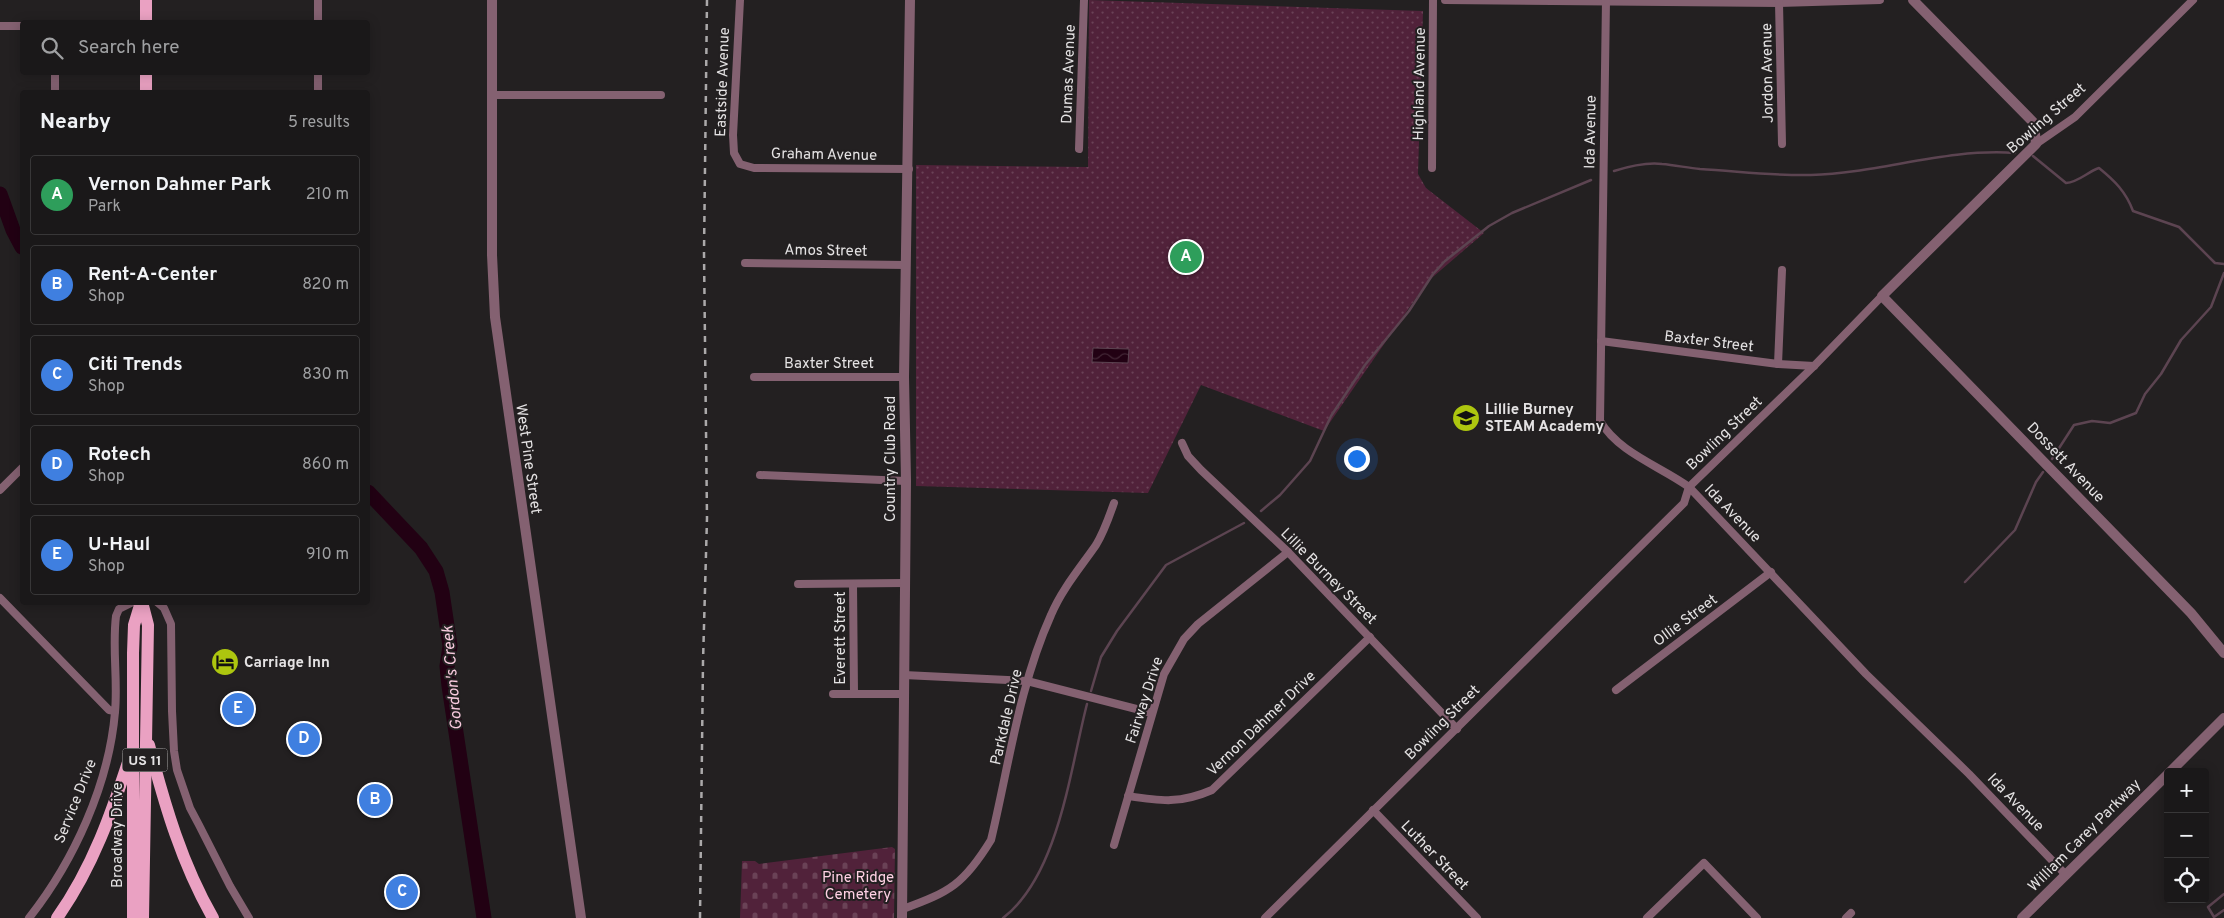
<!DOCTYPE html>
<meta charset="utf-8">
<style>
body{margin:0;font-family:Overpass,sans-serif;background:#272526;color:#f1f3f6}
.controls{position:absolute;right:15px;bottom:15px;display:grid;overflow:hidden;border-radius:5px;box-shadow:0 2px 12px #0003}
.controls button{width:45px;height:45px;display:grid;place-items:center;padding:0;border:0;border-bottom:1px solid #383738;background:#1a1819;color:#f1f3f6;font:25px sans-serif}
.you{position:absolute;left:1356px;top:458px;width:18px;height:18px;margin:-12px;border:4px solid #fff;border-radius:50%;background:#1a73e8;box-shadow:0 0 0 8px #1a73e833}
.badge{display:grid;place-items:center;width:32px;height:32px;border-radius:50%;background:#adc60f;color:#fff;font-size:16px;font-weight:700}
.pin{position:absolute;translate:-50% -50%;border:2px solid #fff;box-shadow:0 1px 5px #0006}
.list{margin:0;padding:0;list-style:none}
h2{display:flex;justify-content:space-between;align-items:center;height:65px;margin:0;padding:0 20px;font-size:21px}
h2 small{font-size:16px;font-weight:400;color:#9fa0a2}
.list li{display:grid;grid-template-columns:32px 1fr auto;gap:15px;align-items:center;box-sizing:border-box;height:80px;margin:0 10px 10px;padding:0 10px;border:1px solid #383738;border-radius:5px}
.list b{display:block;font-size:19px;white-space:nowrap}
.list p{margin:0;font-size:16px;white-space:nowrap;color:#9fa0a2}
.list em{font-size:16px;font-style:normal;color:#9fa0a2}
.icon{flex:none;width:28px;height:28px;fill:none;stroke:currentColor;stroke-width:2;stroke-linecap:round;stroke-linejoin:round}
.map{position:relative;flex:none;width:2224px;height:918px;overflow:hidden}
.search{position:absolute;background:#1a1819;box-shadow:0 2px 12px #0003;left:20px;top:20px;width:350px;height:55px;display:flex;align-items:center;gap:12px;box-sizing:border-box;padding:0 18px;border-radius:5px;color:#9fa0a2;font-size:19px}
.panel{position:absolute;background:#1a1819;box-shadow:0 2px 12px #0003;left:20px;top:90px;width:350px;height:515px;border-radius:5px}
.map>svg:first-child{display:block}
</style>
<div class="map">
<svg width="2224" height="918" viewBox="0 0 2224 918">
<defs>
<pattern id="cemetery-stones" width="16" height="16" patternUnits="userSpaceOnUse" patternTransform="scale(1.25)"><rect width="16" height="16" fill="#51223a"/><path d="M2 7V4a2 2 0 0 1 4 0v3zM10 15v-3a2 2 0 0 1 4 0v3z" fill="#6a4256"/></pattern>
<pattern id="park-dots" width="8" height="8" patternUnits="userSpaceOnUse" patternTransform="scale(1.25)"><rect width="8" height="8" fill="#51223a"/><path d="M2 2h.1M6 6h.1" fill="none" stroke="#6a4256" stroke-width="1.8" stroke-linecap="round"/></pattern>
<pattern id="water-waves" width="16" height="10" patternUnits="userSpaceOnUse" patternTransform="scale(1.25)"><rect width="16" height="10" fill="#220113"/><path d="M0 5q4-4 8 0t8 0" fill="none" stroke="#422635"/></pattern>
</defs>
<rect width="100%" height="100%" fill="#232021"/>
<polygon fill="url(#cemetery-stones)" points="892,847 895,849 894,918 740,918 742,861 755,861 759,864"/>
<polygon fill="url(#park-dots)" points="1089,0 1423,11 1418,174 1426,188 1484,233 1427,282 1324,431 1201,385 1148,493 916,486 916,165 1088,167"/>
<polygon fill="url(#water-waves)" stroke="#5c4451" points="1093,348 1129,349 1128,363 1092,362"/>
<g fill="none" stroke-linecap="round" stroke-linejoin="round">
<g stroke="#5c4451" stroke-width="2.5">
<path d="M2033,156L2066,183C2079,182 2087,172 2099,168C2115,181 2126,192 2133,211L2179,227L2215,263L2224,264"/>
<path d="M1614,171C1630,166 1646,162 1662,164C1675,165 1688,168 1700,169C1737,171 1774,176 1811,175C1880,173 1946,148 2015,153"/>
<polyline points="2052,459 2074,425 2092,421 2110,423 2136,413 2145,394 2161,374 2181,340 2211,307 2224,273"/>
<polyline points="1261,511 1280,495 1310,461 1331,416 1365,365 1409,311 1433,274 1445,261 1489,226 1512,213 1591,180"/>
<polyline points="1965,582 2015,530 2036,482 2043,472"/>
<polyline points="1091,691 1101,657 1117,631 1166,565 1244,523"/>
<polyline points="2224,894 2208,907 2214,917 2224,910"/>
<path d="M1003,918C1059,875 1070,769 1087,704"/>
</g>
<g stroke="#220113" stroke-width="15">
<polyline points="0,194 13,230 22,247"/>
<polyline points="368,492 421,548 436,571 442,592 450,646 447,666 449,686 484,918"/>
</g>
<g stroke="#846171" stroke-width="8">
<polyline points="740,0 733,135 734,153 740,164 754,168 909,169"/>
<polyline points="1445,0 1779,3 1880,0"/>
<path d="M1606,0L1600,421C1619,453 1660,466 1689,487L1866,674L1969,774L2066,875"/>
<polyline points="1779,3 1782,144"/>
<polyline points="318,22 318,0"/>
<polyline points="0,26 22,26"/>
<polyline points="55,72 55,92"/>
<polyline points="318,92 318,72"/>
<polyline points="492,95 661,95"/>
<polyline points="2036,144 2075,117 2193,0"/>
<polyline points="1079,149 1084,0"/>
<polyline points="1432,168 1433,0"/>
<polyline points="745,263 906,265"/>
<polyline points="1601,341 1778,364 1814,366"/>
<polyline points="1778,364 1782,270"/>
<polyline points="754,377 904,377"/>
<polyline points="1182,443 1188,456 1201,470 1288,552 1457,729"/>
<polyline points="760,475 906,481"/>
<polyline points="0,490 22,468"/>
<polyline points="798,584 904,583"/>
<polyline points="853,584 854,693"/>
<polyline points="0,598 109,710 115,711"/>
<polyline points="157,602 164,608 171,624 172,711 174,751 177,770 190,808 199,825 230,886 249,918"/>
<polyline points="904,675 1027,681 1152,713"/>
<polyline points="1616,690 1771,572"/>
<polyline points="833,694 904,694"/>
<path d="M1128,796C1161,801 1180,804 1212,790L1370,637"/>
<polyline points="1373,810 1477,918"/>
<polyline points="1114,845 1164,674 1184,639 1198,624 1288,552"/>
<path d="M903,909C950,892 964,884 991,840C1009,765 1019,686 1051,615C1062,589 1080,568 1096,545C1104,532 1109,517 1114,503"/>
<path d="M29,918C74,861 109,784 115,712C118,680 112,648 116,616L119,609L133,602"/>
<polyline points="1265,918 1684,503 1689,487 1814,366 1882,296"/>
<polyline points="1647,918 1704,863 1757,918"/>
<polyline points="1846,918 1851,913"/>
</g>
<g stroke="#846171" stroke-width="10">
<polyline points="492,0 492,255 495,317 581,918"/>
<polyline points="1913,0 2034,123 2036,144 1882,296 2191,613 2224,653"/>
<polyline points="2170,772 2224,718"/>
<polyline points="902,918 906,481 904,377 910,0"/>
<polyline points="2022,918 2168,774"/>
</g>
<g stroke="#eaa1c2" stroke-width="12">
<polyline points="146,22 146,0"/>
<polyline points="146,92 146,72"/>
<polyline points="142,602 148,625 143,918"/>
<path d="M149,745C165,806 182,864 213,918"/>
<path d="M57,918C93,867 112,812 131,753"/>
<polyline points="133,918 133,653 134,625 141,602"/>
</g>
<polyline stroke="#aba9aa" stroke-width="2.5" stroke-dasharray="6 6" stroke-linecap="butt" points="700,918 703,662 707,518 704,253 707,0"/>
</g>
<defs>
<g id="school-disc" transform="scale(1.4375)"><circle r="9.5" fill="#adc60f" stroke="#232021"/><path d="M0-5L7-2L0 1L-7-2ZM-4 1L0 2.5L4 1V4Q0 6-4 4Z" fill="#111"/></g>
<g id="hotel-disc" transform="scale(1.4375)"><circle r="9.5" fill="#adc60f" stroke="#232021"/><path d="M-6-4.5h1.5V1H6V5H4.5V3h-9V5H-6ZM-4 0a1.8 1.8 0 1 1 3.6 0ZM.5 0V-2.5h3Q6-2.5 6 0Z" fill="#111"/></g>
</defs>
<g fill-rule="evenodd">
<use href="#school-disc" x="1466" y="418"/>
<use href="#hotel-disc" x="225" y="662"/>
</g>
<g text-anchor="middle" stroke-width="4" stroke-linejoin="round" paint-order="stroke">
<rect fill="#232021" stroke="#aaa8a9" stroke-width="1" x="122.5" y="748.5" width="45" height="23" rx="4"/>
<g font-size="14" font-weight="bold" fill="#e4e2e3">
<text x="145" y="765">US 11</text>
</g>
<g font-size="15" fill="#e4e2e3" stroke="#232021">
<text transform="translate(1767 73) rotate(-91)" y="5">Jordon Avenue</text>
<text transform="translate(1068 74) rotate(-88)" y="5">Dumas Avenue</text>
<text transform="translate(722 82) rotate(-88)" y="5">Eastside Avenue</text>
<text transform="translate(1419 84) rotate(-89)" y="5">Highland Avenue</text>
<text transform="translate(2046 118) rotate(-41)" y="5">Bowling Street</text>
<text transform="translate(1590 132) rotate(-89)" y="5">Ida Avenue</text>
<text transform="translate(824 154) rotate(1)" y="5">Graham Avenue</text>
<text transform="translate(826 250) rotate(1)" y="5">Amos Street</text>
<text transform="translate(1709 341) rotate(7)" y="5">Baxter Street</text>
<text x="829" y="368">Baxter Street</text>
<text transform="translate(1724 433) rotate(-44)" y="5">Bowling Street</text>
<text transform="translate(529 459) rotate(82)" y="5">West Pine Street</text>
<text transform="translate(890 459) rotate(-90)" y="5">Country Club Road</text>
<text transform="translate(2066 462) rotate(46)" y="5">Dossett Avenue</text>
<text transform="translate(1733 513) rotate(46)" y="5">Ida Avenue</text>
<text transform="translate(1329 576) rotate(45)" y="5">Lillie Burney Street</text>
<text transform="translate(1685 620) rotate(-37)" y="5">Ollie Street</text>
<text transform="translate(840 638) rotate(-90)" y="5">Everett Street</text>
<text transform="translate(1144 700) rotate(-72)" y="5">Fairway Drive</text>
<text transform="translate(1006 717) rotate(-77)" y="5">Parkdale Drive</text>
<text transform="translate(1442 722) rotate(-45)" y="5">Bowling Street</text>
<text transform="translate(1261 723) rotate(-44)" y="5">Vernon Dahmer Drive</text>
<text transform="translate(75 801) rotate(-68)" y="5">Service Drive</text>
<text transform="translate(2016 802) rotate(46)" y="5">Ida Avenue</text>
<text transform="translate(117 835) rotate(-90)" y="5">Broadway Drive</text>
<text transform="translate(2084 835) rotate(-45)" y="5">William Carey Parkway</text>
<text transform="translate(1435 855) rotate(46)" y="5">Luther Street</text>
</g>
<g font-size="15" font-weight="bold" fill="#e4e2e3" stroke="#232021" text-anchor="start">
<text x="1485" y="414">Lillie Burney<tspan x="1485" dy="17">STEAM Academy</tspan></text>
<text x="244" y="667">Carriage Inn</text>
</g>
<g font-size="15" fill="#ffd1e4" stroke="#232021">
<text x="858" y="882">Pine Ridge<tspan x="858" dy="17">Cemetery</tspan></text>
</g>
<g font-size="16" font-style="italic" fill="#f8cade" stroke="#232021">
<text transform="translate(451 678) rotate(-95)" y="6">Gordon's Creek</text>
</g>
</g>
</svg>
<div class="controls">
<button>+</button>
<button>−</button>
<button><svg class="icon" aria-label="locate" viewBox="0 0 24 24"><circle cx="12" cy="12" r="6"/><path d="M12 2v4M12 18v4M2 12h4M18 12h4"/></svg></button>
</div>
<div class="you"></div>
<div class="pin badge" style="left:1186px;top:257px;background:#2e9e5b">A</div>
<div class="pin badge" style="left:375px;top:800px;background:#3f7fe0">B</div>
<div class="pin badge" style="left:402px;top:892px;background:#3f7fe0">C</div>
<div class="pin badge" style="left:304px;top:739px;background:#3f7fe0">D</div>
<div class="pin badge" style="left:238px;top:709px;background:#3f7fe0">E</div>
<div class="search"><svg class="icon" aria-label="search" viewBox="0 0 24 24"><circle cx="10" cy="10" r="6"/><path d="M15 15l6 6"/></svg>Search here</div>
<section class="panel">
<h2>Nearby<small>5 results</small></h2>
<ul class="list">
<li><span class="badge" style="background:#2e9e5b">A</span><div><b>Vernon Dahmer Park</b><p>Park</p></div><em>210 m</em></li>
<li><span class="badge" style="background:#3f7fe0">B</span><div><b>Rent-A-Center</b><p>Shop</p></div><em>820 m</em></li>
<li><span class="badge" style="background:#3f7fe0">C</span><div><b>Citi Trends</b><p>Shop</p></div><em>830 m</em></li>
<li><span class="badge" style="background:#3f7fe0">D</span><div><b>Rotech</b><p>Shop</p></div><em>860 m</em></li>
<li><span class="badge" style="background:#3f7fe0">E</span><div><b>U-Haul</b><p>Shop</p></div><em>910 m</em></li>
</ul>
</section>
</div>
